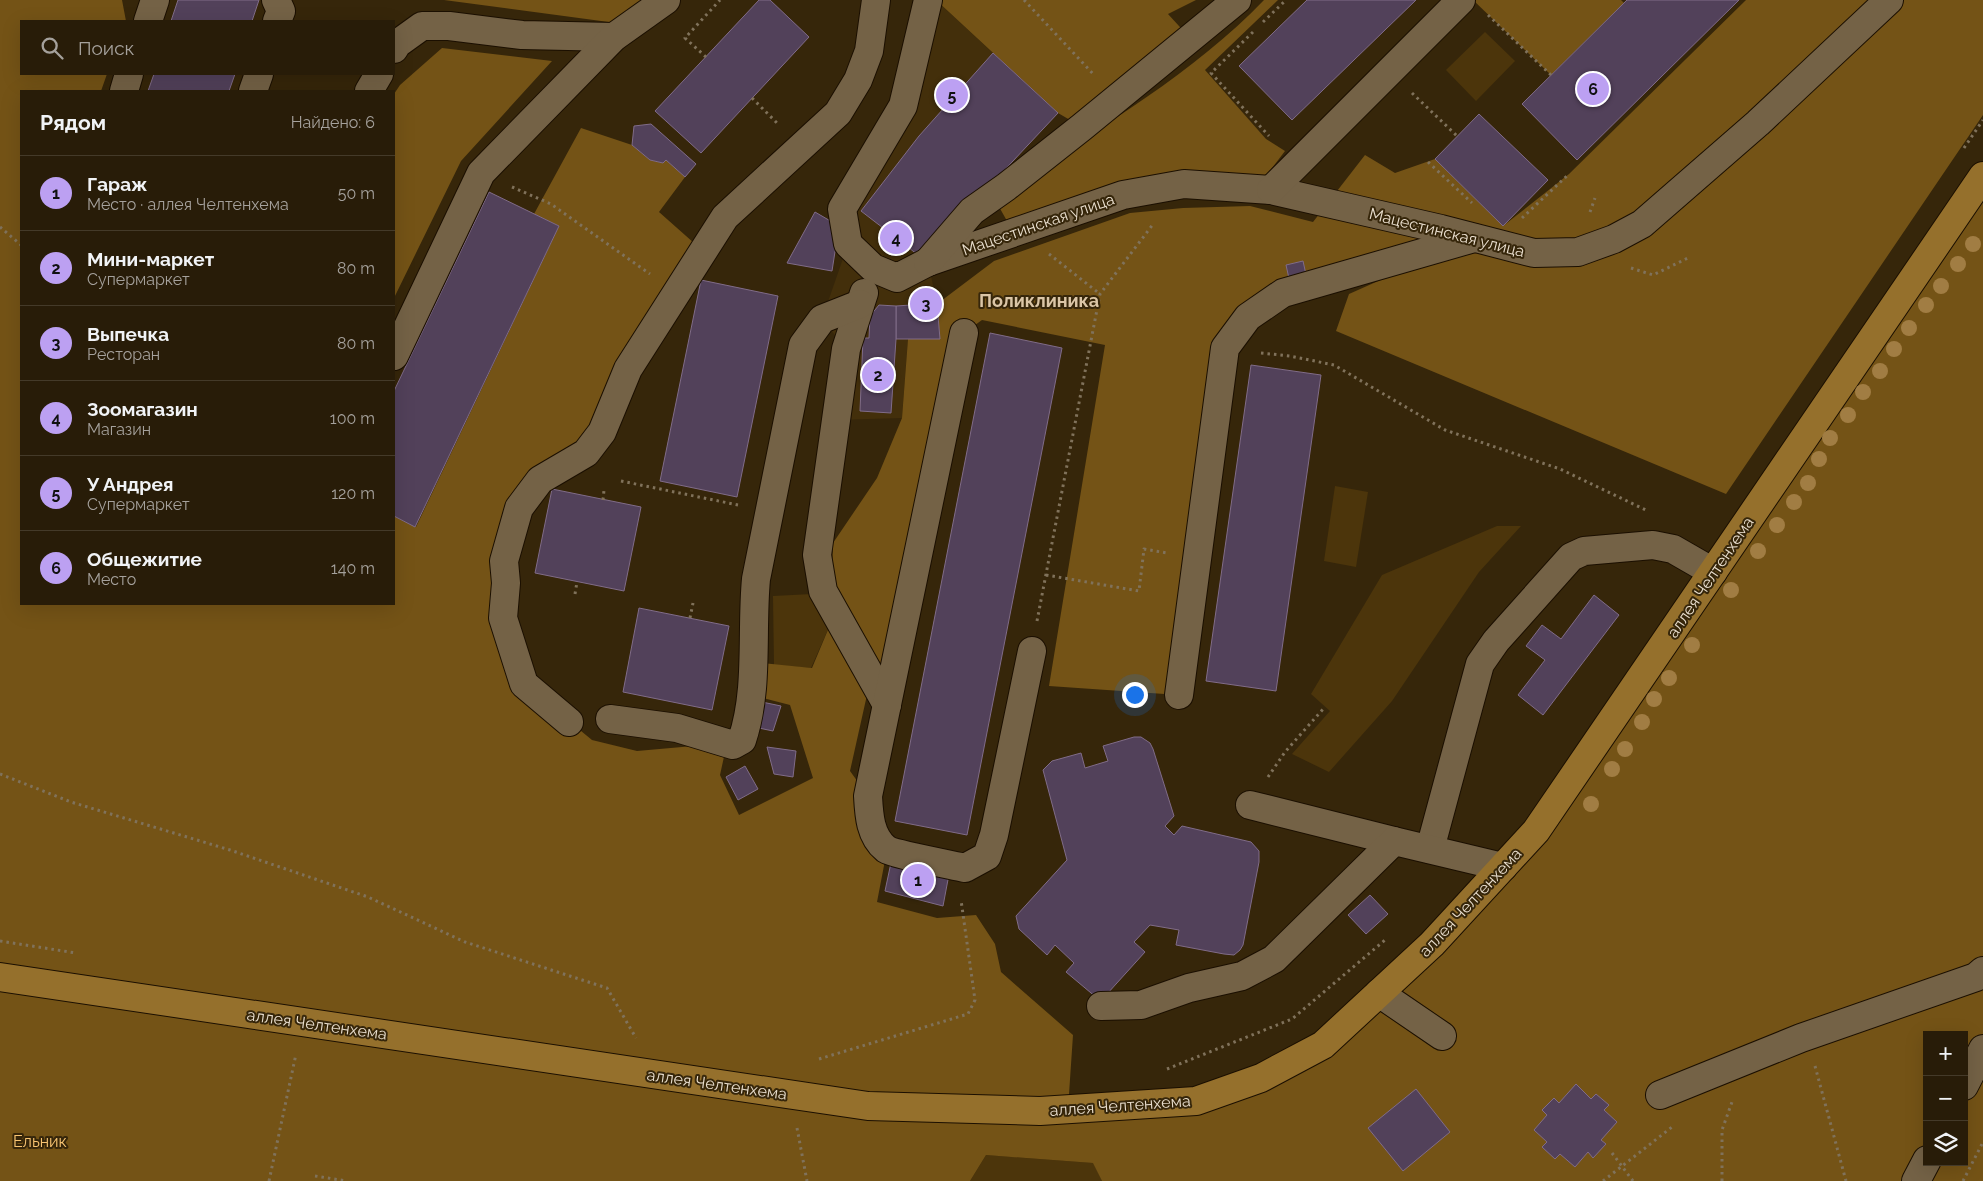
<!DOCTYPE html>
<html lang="ru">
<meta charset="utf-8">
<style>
body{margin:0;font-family:Raleway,sans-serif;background:#342916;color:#f1f3f6}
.controls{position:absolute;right:15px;bottom:15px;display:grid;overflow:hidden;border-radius:0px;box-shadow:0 5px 20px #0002}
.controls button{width:45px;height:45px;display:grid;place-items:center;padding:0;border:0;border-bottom:1px solid #443a29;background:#281c08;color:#f1f3f6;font:25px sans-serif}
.you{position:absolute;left:1134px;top:694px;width:18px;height:18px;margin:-12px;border:4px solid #fff;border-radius:50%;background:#1a73e8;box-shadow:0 0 0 8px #1a73e833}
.badge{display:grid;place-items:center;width:32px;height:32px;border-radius:50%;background:#bca0f2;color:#111;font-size:16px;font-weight:700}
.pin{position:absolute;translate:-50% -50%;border:2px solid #fff;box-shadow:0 1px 5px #0006}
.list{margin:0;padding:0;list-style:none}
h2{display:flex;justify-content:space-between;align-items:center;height:65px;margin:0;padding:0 20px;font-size:21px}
h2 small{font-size:16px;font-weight:400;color:#a5a19c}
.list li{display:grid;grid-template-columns:32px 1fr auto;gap:15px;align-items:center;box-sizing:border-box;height:75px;padding:0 20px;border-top:1px solid #443a29}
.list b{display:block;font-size:19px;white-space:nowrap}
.list p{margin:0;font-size:16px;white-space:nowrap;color:#a5a19c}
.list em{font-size:16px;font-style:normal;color:#a5a19c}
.icon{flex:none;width:28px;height:28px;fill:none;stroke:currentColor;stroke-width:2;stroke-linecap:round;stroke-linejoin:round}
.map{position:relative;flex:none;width:1983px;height:1181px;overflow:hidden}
.search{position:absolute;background:#281c08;box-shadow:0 5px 20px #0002;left:20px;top:20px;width:375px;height:55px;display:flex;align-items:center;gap:12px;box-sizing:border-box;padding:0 18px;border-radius:0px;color:#a5a19c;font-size:19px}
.panel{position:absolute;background:#281c08;box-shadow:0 5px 20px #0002;left:20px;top:90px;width:375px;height:515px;border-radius:0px}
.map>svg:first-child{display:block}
</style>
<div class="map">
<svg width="1983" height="1181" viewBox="0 0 1983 1181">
<rect width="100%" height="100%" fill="#36260a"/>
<polygon fill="#432f0b" points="936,0 993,53 862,210 928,262 937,304 940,339 908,339 902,418 836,420 846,349 822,319 848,244 842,209"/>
<g fill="#4c350b">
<polygon points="1485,32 1515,61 1476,101 1446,70"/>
<polygon points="1335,486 1368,492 1356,567 1324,561"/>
<polygon points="1497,526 1521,526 1479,572 1392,701 1329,772 1292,754 1330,711 1311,694 1382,575"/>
<polygon points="812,594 830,625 811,668 774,665 773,596"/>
<polygon points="986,1155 1094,1163 1102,1181 970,1181"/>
</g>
<g fill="#745316" fill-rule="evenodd">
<path d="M0,0H122L126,21H21V74H107L101,91H21V604H394V516L416,527L559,226L534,214L581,128L632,145L650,160L663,163L666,160L685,177L659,212L703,251L602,432L540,480L504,561L524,684L592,740L637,751L727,743L720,775L739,815L813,778L790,705L751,695L752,662L812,668L830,625L833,543L877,478L902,418L908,339H940L937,304L994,261L1130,213L1183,208L1250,206L1313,222L1365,155L1395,173L1435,159L1503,226L1569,174L1746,0H1983V115L1726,494L1336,331L1349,294L1495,229L1283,293L1225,348L1179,695L1049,686L1105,345L982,320L964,333L887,705L871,677L850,771L868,796L887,850L877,902L937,918L976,915L995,944L1001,972L1073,1035L1068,1109L1196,1101L1323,1045L1536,831L1983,176V1181H1102L1093,1163L986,1155L970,1181H0ZM1927,1035H1964V1162H1927Z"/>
<polygon points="444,0 666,0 631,25"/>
<polygon points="936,0 1196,0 1168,14 1190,38 1082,127 1058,113"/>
<path d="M1264,0H1278L1205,70L1266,139L1285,151L1266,176L1007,221L993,196C1085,137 1188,79 1264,0Z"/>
<polygon points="1473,0 1621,0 1624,3 1551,75"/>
<polygon points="442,48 552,61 461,161 394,298 394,94 400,85"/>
</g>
<g fill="#52415a" stroke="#806c88">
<polygon points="178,0 259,0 252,21 171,21"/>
<polygon points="759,0 770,0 809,37 701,153 655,111"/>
<polygon points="1307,0 1416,0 1292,120 1239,66"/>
<polygon points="1627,0 1739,0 1577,160 1522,104"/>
<polygon points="993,53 1058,113 922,258 861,211 919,136"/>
<polygon points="154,74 235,74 229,91 148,91"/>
<polygon points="1479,114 1548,180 1503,226 1435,159"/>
<polygon points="651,124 696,164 685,177 666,160 663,163 650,160 632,145 634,126"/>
<polygon points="489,192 559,226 415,527 394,516 394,391"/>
<polygon points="815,212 839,226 832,271 787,263"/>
<polygon points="1303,261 1307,279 1290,283 1286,265"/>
<polygon points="701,280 778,296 737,497 660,481"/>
<polygon points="926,304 937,304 940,339 896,339 896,306"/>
<polygon points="879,305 896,306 896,339 891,413 860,411 863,338 869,338 870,316"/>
<polygon points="990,333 1062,348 967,835 895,821"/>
<polygon points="1251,365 1321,375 1276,691 1206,681"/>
<polygon points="552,489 641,507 624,591 535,573"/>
<polygon points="1594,595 1619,615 1543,715 1518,695 1545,660 1526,646 1542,625 1561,639"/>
<polygon points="639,608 729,626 712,710 623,692"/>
<polygon points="762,702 781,706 773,731 754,727"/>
<polygon points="1134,737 1141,737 1150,743 1153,749 1174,816 1165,826 1174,835 1182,826 1251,842 1259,851 1259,862 1243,945 1240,950 1234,955 1224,954 1176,945 1179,930 1150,925 1134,942 1145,952 1107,994 1097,998 1066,972 1074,963 1055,945 1047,955 1019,929 1016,916 1067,860 1043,770 1052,761 1081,753 1085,768 1108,761 1103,746"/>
<polygon points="767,747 796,751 793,777 774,774"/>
<polygon points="745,766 758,789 738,800 726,777"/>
<polygon points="892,858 950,869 943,906 885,891"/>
<polygon points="1370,895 1388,914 1366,934 1348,915"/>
<polygon points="1576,1084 1591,1099 1596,1094 1609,1105 1604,1110 1617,1122 1601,1140 1606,1144 1593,1158 1588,1152 1575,1167 1560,1154 1555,1159 1542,1147 1547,1142 1534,1130 1547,1115 1542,1110 1554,1098 1559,1103"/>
<polygon points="1416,1089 1450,1132 1403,1171 1368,1128"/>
</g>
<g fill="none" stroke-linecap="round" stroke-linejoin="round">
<g stroke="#1b0f00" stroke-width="30">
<g id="minor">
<polyline points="276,0 281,11 277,21"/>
<polyline points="928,0 903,106 842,209 848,244 873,268 897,278 928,262 1123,195 1184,184 1271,190 1441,229 1534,253 1578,252 1614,239 1642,224 1758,123 1889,0"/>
<polyline points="148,21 155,0"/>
<polyline points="394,49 397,44 422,26 449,26 522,35 614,37"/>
<polyline points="124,91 129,74"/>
<polyline points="253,91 259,74"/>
<polyline points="369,91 379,74"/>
<polyline points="1271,190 1461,0"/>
<polyline points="928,262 972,211 1006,187 1082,127 1237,0"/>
<polyline points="864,293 846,349 817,555 823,591 887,705"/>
<path d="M964,333L868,796C869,815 870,836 886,849C893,854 952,865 965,868L987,856L994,835L1032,651"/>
<polyline points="394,356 481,173 614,37 666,0"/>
<polyline points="1179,695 1225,348 1248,317 1283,293 1474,238"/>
<path d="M610,719L677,728L733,745L742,740C759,689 751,632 756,579L803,345L822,319L860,304"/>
<polyline points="569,722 524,684 503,618 506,583 504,561 519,508 540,480 586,453 602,432 628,369 725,217 838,113 858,80 869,51 876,0"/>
<polyline points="1250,805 1394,841"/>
<polyline points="1430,849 1480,664 1496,641 1571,557 1584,551 1653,545 1673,549 1713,572"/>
<polyline points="1379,993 1442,1036"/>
<polyline points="1101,1006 1141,1005 1189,988 1242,976 1274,959 1394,841 1503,867"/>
<polyline points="1964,1086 1983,1049"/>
<polyline points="1660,1095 1801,1038 1976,977 1983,971"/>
<polyline points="1916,1181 1927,1160"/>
</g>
</g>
<g stroke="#1b0f00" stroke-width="30">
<polyline id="major" points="0,977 868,1106 1040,1111 1196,1101 1261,1078 1323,1045 1432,944 1536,831 1983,176"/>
</g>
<g stroke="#80725b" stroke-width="3" stroke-dasharray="2.5 4" stroke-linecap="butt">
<polyline points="1024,0 1095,76"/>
<polyline points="1488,15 1551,75"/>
<polyline points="1263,22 1286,0"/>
<polyline points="1253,32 1211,73 1269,136"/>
<polyline points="706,57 685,38 720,0"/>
<polyline points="1412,93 1457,136"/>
<polyline points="752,98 778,124"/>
<polyline points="1964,148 1983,120"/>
<polyline points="1428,162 1472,203"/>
<polyline points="512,187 551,204 650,274"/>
<polyline points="1590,212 1595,198"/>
<polyline points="1522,218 1569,174"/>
<polyline points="0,227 21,245"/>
<polyline points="1049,254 1100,294"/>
<polyline points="1631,268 1653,275 1690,257"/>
<polyline points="1261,353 1290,356 1334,365 1445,430 1560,469 1648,511"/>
<polyline points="621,481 738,505"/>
<polyline points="603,500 604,490"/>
<polyline points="1046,575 1139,591 1144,549 1167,553"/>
<polyline points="575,594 577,582"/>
<polyline points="690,618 693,603"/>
<polyline points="1037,621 1100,294 1154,223"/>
<polyline points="0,774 71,802 230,850 368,897 465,942 607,988 636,1038"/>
<polyline points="1268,777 1285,752 1324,708"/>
<polyline points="0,941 76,953"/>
<polyline points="819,1059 968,1014 975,1000 961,900"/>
<polyline points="1815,1066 1846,1181"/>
<polyline points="1167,1069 1292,1019 1385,940"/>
<polyline points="797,1128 807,1181"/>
<polyline points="1612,1153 1633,1181"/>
<polyline points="315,1176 347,1181"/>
<polyline points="269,1181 296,1054"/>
<polyline points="1603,1181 1672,1127"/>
<polyline points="1722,1181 1722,1130 1732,1102"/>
<polyline points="1963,1181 1983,1142"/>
</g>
<use href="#minor" stroke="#746246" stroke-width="28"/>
<use href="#major" stroke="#95702c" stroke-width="28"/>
</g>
<g fill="#a17d43">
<circle cx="1973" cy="244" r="8"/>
<circle cx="1958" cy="264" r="8"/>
<circle cx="1941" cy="286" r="8"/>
<circle cx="1926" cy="305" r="8"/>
<circle cx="1909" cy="328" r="8"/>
<circle cx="1894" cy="349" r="8"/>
<circle cx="1880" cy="371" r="8"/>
<circle cx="1863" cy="392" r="8"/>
<circle cx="1848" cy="415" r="8"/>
<circle cx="1830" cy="438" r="8"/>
<circle cx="1819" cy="459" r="8"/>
<circle cx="1808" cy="483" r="8"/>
<circle cx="1794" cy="502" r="8"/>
<circle cx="1777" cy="525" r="8"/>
<circle cx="1758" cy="551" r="8"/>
<circle cx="1731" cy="590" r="8"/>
<circle cx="1692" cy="645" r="8"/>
<circle cx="1669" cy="678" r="8"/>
<circle cx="1654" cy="699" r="8"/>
<circle cx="1642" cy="722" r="8"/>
<circle cx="1625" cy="749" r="8"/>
<circle cx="1612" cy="769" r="8"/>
<circle cx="1591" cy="804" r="8"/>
</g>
<g text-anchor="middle" stroke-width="4" stroke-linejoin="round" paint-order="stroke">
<g font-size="16" fill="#eadfcf" stroke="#36260a">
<text transform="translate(1038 224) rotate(-19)" y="6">Мацестинская улица</text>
<text transform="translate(1447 232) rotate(14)" y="6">Мацестинская улица</text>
<text transform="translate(1710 577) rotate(-56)" y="6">аллея Челтенхема</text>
<text transform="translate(1470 902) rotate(-47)" y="6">аллея Челтенхема</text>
<text transform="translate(317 1024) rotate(8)" y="6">аллея Челтенхема</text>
<text transform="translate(717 1084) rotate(8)" y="6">аллея Челтенхема</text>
<text transform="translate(1120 1105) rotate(-4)" y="6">аллея Челтенхема</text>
</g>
<g font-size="16" fill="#f9c572" stroke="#36260a">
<text x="40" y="1147">Ельник</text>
</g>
<g font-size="18" font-weight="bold" fill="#dbc6a7" stroke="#36260a">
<text x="1039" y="307">Поликлиника</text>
</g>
</g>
</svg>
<div class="controls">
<button>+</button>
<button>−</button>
<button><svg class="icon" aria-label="layers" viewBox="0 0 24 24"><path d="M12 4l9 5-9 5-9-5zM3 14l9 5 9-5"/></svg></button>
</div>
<div class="you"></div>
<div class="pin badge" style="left:918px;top:880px">1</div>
<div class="pin badge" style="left:878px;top:375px">2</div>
<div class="pin badge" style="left:926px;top:304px">3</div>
<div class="pin badge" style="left:896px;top:238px">4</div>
<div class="pin badge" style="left:952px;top:95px">5</div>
<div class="pin badge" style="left:1593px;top:89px">6</div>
<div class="search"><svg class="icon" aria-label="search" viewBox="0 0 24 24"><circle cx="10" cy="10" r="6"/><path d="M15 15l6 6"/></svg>Поиск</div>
<section class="panel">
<h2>Рядом<small>Найдено: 6</small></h2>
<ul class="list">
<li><span class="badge">1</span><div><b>Гараж</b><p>Место · аллея Челтенхема</p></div><em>50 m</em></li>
<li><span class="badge">2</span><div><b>Мини-маркет</b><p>Супермаркет</p></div><em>80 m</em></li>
<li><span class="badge">3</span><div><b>Выпечка</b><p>Ресторан</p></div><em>80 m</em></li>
<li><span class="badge">4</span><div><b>Зоомагазин</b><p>Магазин</p></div><em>100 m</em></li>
<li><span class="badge">5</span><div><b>У Андрея</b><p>Супермаркет</p></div><em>120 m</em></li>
<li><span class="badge">6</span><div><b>Общежитие</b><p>Место</p></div><em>140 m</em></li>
</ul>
</section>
</div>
